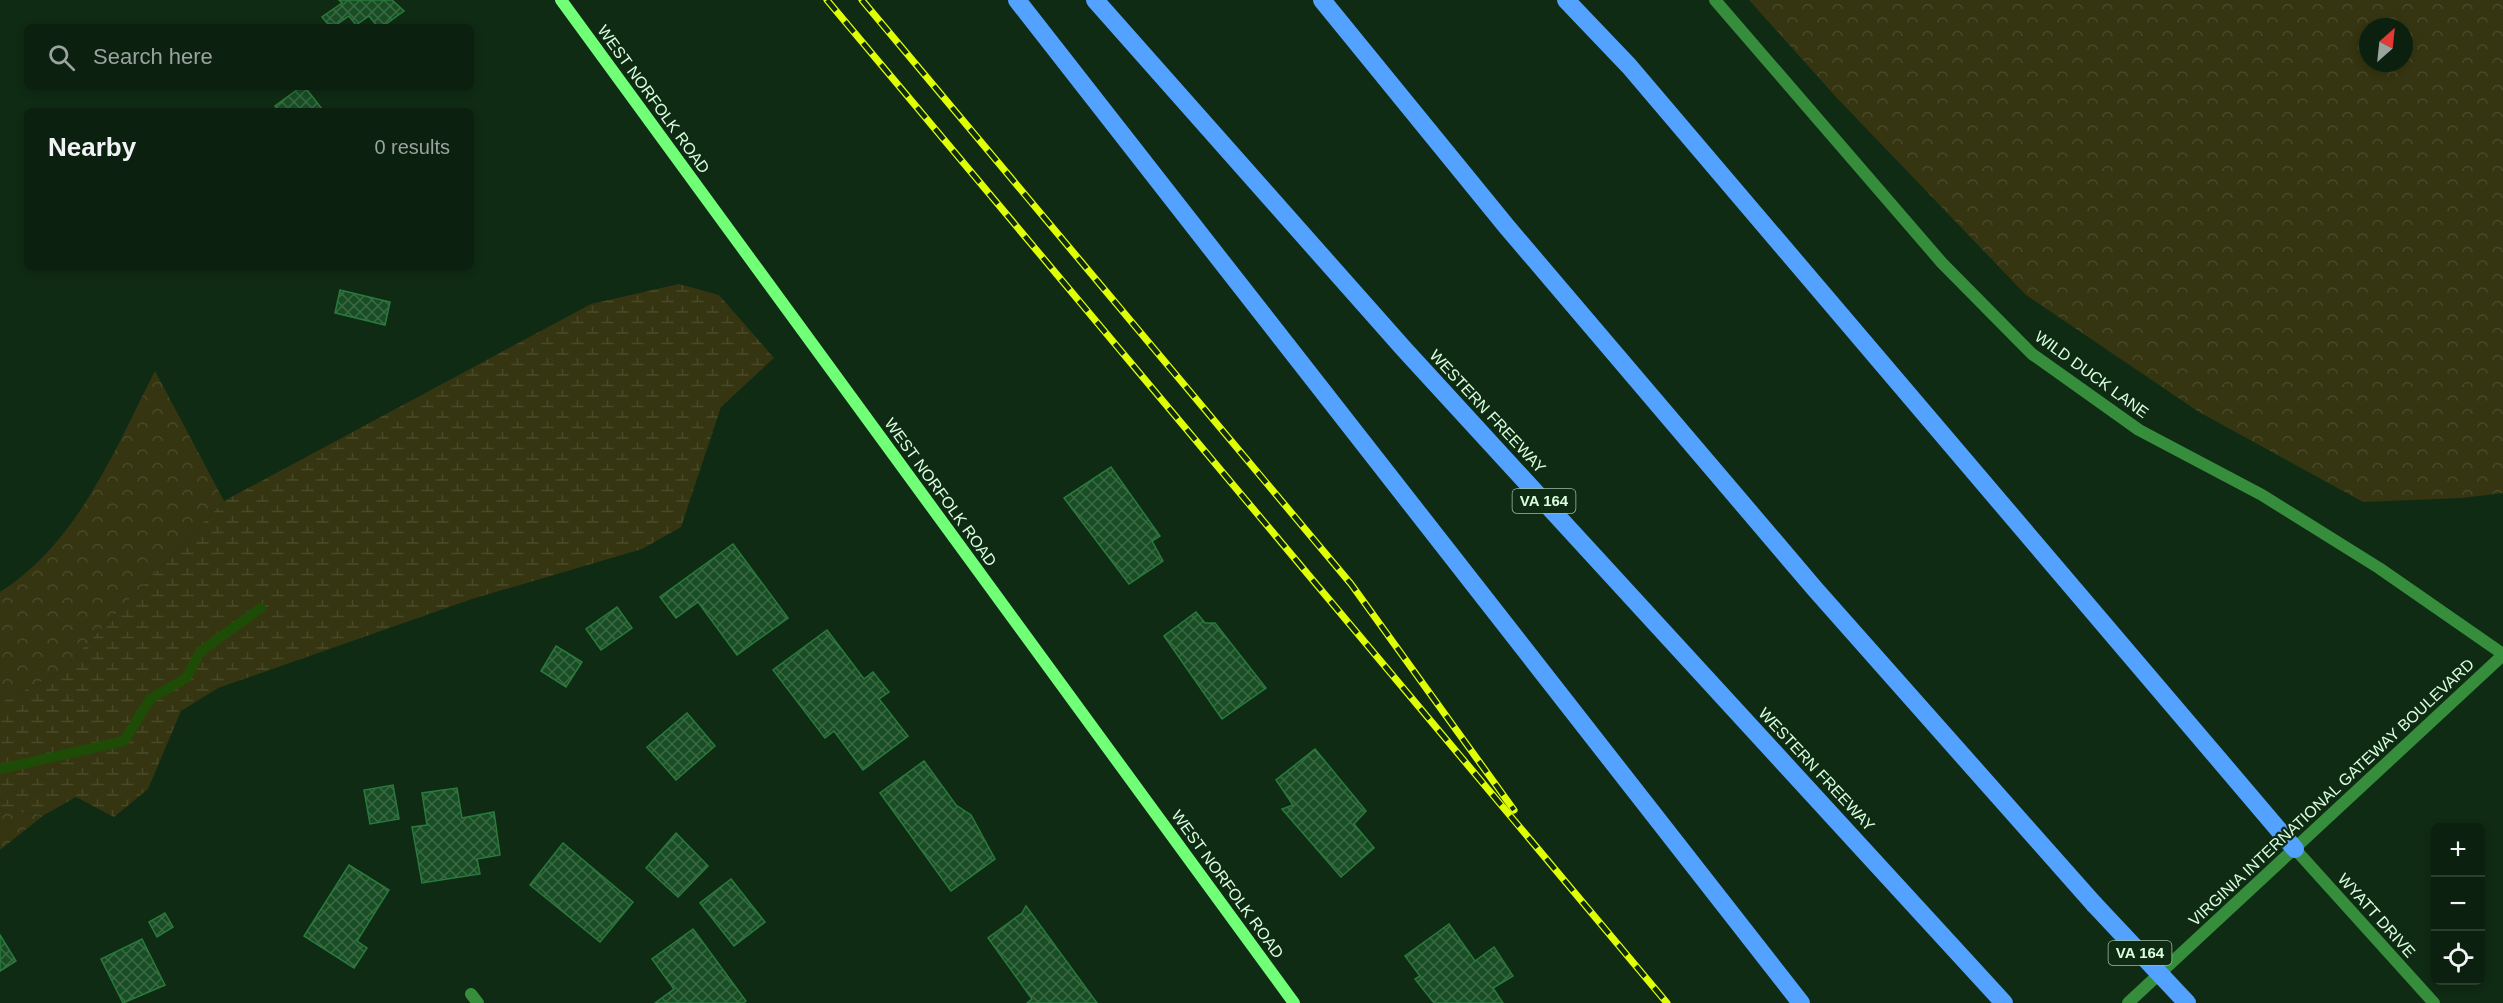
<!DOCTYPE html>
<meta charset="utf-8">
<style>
body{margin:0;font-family:Arial,sans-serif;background:#192d1d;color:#f1f3f6}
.controls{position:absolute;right:18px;bottom:18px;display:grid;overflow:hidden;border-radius:9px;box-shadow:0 3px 9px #0003}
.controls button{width:54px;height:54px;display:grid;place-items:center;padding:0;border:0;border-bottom:2px solid #2b3e2f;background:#0b200f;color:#f1f3f6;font:30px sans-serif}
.compass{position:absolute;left:2359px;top:18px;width:54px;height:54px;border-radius:50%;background:#0b200f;box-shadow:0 3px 9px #0003;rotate:27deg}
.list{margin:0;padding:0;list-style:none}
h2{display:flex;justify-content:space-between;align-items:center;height:78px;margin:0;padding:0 24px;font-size:26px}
h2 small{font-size:20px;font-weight:400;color:#9aa39e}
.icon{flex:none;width:33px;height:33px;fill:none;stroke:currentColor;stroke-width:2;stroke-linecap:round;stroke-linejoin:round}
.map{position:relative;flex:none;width:2503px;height:1003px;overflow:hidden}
.search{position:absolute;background:#0b200f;box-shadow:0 3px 9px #0003;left:24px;top:24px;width:450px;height:66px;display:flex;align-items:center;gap:15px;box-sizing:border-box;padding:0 21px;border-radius:9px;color:#9aa39e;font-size:22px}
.panel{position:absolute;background:#0b200f;box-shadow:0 3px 9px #0003;left:24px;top:108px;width:450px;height:162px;border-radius:9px}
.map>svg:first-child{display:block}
</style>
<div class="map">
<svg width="2503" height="1003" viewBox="0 0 2503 1003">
<defs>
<pattern id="forest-crowns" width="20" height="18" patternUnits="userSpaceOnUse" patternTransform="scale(1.5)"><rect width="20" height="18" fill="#363511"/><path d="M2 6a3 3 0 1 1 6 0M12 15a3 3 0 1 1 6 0" fill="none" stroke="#494928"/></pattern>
<pattern id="wetland-marsh" width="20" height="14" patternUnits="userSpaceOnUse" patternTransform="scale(1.5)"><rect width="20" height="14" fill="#363511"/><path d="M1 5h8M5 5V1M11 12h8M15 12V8" fill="none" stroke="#494928"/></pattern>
<pattern id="building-cross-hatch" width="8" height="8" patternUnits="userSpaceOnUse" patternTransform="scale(1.5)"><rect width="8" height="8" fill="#194e25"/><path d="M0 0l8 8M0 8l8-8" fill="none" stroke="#3a6944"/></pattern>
</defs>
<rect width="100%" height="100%" fill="#0f2b14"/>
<g fill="url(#forest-crowns)" fill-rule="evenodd">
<path d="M1749,0H2503V493L2462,498L2363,502L2199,412L2026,295L1836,97ZM2368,27H2404V63H2368Z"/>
<path d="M155,371L224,501L60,672L0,703V592C78,543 115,449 155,371Z"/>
<polygon points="0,810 44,815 0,850"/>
</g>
<polygon fill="url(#wetland-marsh)" points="679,284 719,295 774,358 721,407 681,527 642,549 472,599 218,688 181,711 148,789 114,817 76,797 44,815 0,810 0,703 60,672 224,501 591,304"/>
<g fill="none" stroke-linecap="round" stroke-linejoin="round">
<polyline stroke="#1e4c06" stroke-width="10" points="0,769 124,741 150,699 186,678 201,651 261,608"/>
</g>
<g fill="url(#building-cross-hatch)" stroke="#297b3c" stroke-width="1.5">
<polygon points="339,0 392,0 404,11 382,27 378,27 369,16 356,25 349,16 336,25 327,23 322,17 342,3"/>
<polygon points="301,87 305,87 322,109 278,111 275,106"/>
<polygon points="340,290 390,302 385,325 335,313"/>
<polygon points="1111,467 1160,536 1152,541 1163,561 1129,584 1064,498"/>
<polygon points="733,544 788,618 737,655 698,602 676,618 660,597"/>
<polygon points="617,607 632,628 601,650 586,629"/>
<polygon points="1196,612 1205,623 1215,623 1266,688 1222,719 1164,636"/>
<polygon points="827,630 864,679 873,672 889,692 879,699 908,736 863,770 834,731 825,738 773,670"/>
<polygon points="556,646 582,662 566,687 541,671"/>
<polygon points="687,713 715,746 676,780 647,747"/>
<polygon points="1315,749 1366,811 1354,824 1374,848 1341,877 1282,809 1293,805 1276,780"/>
<polygon points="924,761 956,805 971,815 995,859 951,891 880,793"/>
<polygon points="393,785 399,819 370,824 364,790"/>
<polygon points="457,788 462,818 494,812 500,855 477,859 480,874 422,883 412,827 427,825 422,793"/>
<polygon points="676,833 708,866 678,897 646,868"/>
<polygon points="563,843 633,902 600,942 530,885"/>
<polygon points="349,865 389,890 357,941 367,948 354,968 304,936"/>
<polygon points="731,879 765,922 734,946 700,903"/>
<polygon points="1026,906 1097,1003 1027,1003 1032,999 988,938 1022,913"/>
<polygon points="165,913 173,927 157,937 149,922"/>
<polygon points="1449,924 1475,961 1494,947 1513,976 1493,988 1503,1003 1434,1003 1415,979 1420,976 1405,956"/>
<polygon points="693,929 746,1001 743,1003 655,1003 674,989 652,959"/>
<polygon points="0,935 16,961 0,971"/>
<polygon points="142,939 165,985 123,1003 101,959"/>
</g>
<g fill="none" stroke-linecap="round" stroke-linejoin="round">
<g stroke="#368e3c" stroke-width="12">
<polyline points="1715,0 1942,263 2032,354 2139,430 2262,495 2379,568 2503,654"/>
<polyline points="2295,849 2434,1003"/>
<polyline points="471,994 478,1003"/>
<polyline points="2128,1003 2503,655"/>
</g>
<polyline stroke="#70ff77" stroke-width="12" points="561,0 1294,1003"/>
<g stroke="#54a2ff" stroke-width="18">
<polyline points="1017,0 1801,1003"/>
<polyline points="1095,0 1404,349 2004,1003"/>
<polyline points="1322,0 1507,227 1815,589 2094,904"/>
<polyline points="1566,0 1629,66 2295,849"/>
</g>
<g stroke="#e0ff05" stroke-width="7">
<g id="rail">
<polyline points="827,0 1667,1003"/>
<polyline points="862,0 1351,584 1514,810"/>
</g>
</g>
<use href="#rail" stroke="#0f2b14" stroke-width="4.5" stroke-dasharray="14" stroke-linecap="butt"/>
<polyline stroke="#54a2ff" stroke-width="18" points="2094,904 2187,1003"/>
</g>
<g text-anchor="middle" stroke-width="4.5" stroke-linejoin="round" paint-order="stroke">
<g fill="#0f2b14" stroke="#9cbfa1" stroke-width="1.5">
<rect x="1512.5" y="489" width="63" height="24" rx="4.5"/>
<rect x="2108.5" y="941" width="63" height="24" rx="4.5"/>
</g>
<g font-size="15" font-weight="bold" fill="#d9ffde">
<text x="1544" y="506">VA 164</text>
<text x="2140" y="958">VA 164</text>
</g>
<g font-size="16" fill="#d9ffde" stroke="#0f2b14">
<text transform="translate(654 99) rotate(54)" y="6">WEST NORFOLK ROAD</text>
<text transform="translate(2092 374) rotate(36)" y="6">WILD DUCK LANE</text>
<text transform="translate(1488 411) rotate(47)" y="6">WESTERN FREEWAY</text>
<text transform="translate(941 492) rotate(54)" y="6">WEST NORFOLK ROAD</text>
<text transform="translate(1817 769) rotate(47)" y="6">WESTERN FREEWAY</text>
<text transform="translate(2331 792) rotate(-43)" y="6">VIRGINIA INTERNATIONAL GATEWAY BOULEVARD</text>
<text transform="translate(1228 884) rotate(54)" y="6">WEST NORFOLK ROAD</text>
<text transform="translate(2377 915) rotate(48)" y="6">WYATT DRIVE</text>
</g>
</g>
</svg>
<div class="controls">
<button>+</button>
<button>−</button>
<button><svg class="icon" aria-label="locate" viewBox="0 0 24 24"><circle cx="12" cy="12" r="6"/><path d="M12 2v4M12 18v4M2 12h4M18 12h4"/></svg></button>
</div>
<svg class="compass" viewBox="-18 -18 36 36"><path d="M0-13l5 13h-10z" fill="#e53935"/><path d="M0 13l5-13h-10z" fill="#9aa39e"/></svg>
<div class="search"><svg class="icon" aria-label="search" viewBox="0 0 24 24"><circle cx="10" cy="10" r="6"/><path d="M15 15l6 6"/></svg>Search here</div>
<section class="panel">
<h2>Nearby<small>0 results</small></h2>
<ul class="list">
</ul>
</section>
</div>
